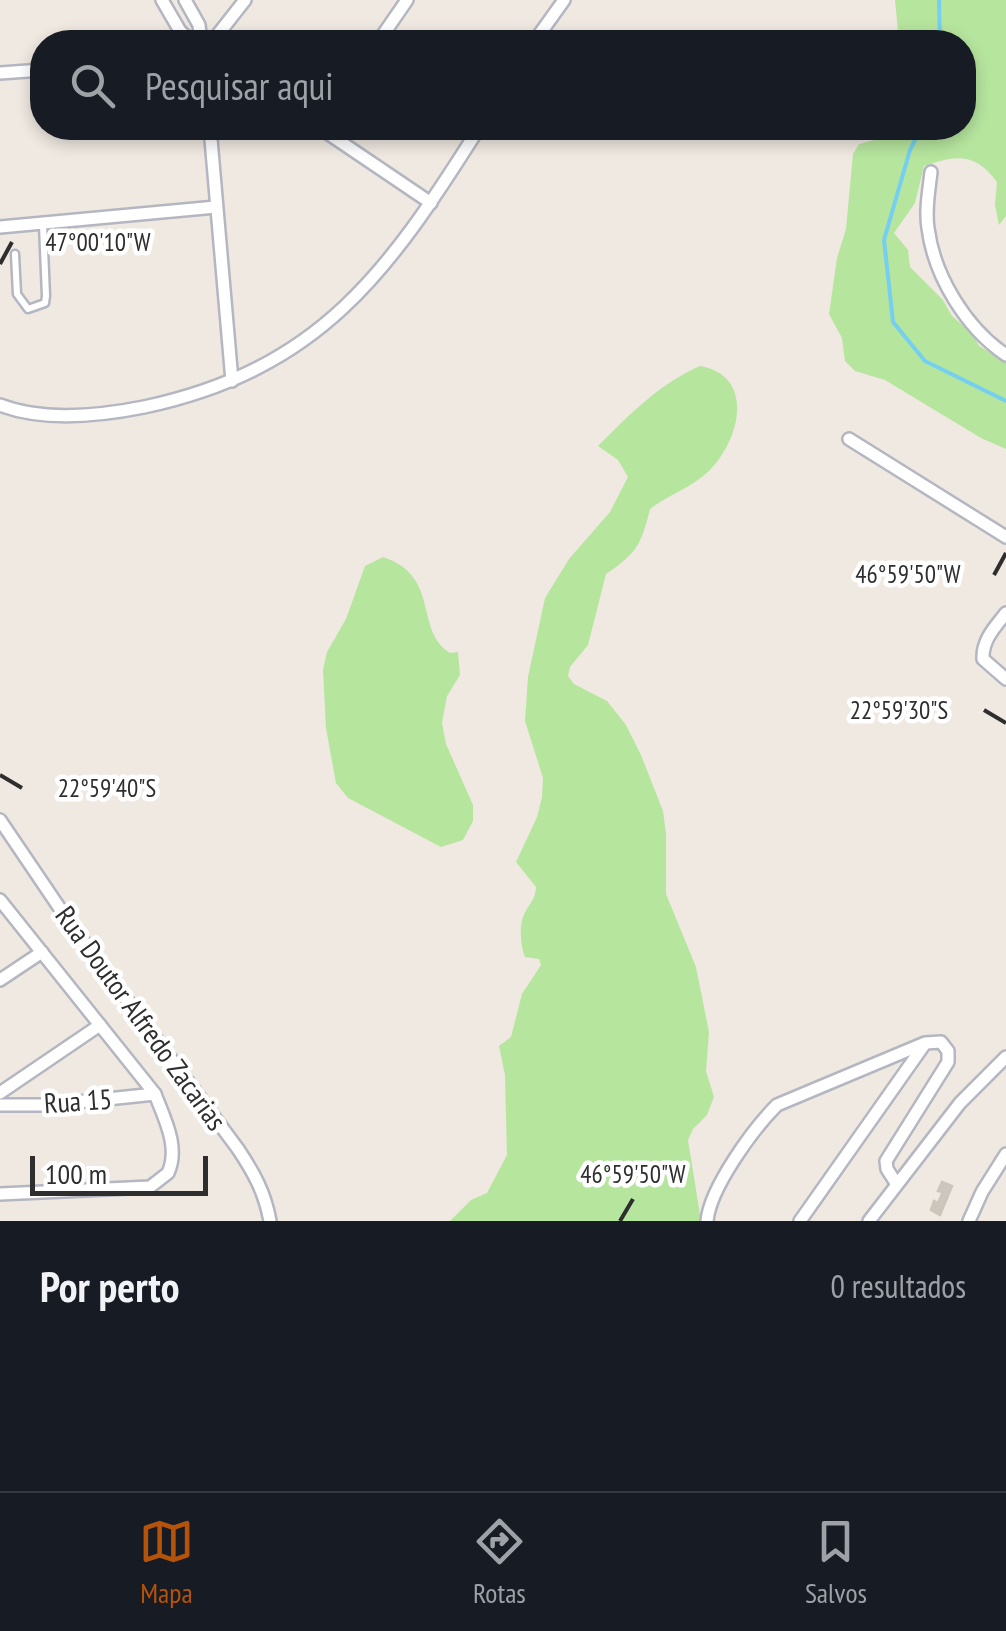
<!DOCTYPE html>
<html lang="pt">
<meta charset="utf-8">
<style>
body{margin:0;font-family:"PT Sans Narrow",sans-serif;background:#20242c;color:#f1f3f6}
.scale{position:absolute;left:30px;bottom:25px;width:178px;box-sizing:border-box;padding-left:10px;border:5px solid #2e2e2e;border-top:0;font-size:28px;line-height:35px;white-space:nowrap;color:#2e2e2e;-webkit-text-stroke:8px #fff;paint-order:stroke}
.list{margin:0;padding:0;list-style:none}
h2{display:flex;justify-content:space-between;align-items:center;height:130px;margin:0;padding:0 40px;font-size:42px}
h2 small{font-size:32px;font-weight:400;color:#9ea1a6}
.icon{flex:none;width:55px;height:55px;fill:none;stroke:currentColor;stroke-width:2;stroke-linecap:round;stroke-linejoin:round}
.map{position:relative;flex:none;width:1006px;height:1221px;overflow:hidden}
.search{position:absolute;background:#171b24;box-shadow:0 5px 15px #0003;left:30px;right:30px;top:30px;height:110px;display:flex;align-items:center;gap:25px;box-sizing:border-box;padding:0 35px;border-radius:40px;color:#9ea1a6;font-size:38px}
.sheet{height:270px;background:#171b24}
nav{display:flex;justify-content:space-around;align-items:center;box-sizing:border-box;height:140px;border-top:2px solid #363941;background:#171b24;font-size:28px;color:#9ea1a6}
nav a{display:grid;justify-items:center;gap:5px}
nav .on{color:#b45309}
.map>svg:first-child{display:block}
</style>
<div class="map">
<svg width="1006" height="1221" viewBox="0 0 1006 1221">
<rect width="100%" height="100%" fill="#efe9e1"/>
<g fill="#b6e59e">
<path d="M895,0H1006V216L999,225L995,205L997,182C975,152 956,155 924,166L915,203L894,233L908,250L910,267L943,300L952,316L973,334L979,346L1006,362V449L981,438L885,380L855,371L845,361L842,338L829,314L837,258L846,229L853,154L859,144L874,140L882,128H964V42H899Z"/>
<path d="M700,366C756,376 740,440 709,471C694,486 668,495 650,509C641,545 637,553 606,574L588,645L570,667L568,676L574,684L607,701L626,725L641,755L663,811L666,834V894L696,967L709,1032L706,1071L714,1097L707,1115L693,1129L688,1140L701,1221H450L471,1200L487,1193L507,1155L505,1075L499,1046L511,1037L522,994L541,965L539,959L525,957C521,948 519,927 523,917C528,904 535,902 536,887L516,862L537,817L542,797L543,778L525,721L528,677L545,598L569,559L610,512L628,477L618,460L598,446C629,415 659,384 700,366Z"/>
<path d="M383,557C441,576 414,631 450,653L458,652L460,675L447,696L442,723L446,744L473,805V821L463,840L441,847L348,798L336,783L326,728L323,670L327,652L346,619L365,566Z"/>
</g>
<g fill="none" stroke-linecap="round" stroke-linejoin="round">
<g stroke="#75cff0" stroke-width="4">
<polyline points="939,0 940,42"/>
<polyline points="921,128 910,150 884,240 893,322 925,361 1006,401"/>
</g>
</g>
<polygon fill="#cbc7bf" stroke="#cbc5ba" stroke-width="2.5" points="942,1182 952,1186 940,1215 931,1210 934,1201 938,1203 943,1192 938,1191"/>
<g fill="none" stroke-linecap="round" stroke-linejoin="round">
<g stroke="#b4b7c1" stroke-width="11">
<polyline id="service" points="15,254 17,294 28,309 45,303 46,296 43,225"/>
</g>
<g stroke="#b4b7c1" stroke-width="16">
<g id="minor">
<polyline points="162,0 180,31 192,42"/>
<polyline points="185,0 199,25 201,42"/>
<polyline points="212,42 245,0"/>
<polyline points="378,42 407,0"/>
<polyline points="534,42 564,0"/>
<polyline points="0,73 42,70"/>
<polyline points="210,128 232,381"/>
<polyline points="320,128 431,203"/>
<path d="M931,172C929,190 925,210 928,228C934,276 966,328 1006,355"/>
<polyline points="0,227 216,207"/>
<path d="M0,405C44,422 99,416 144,407C321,369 388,272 479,128"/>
<polyline points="849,439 1006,537"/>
<path d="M1006,613C995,627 982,640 983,659L1006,679"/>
<path d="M0,820L67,919L238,1149C254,1173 265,1193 270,1221"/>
<path d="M0,900L155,1094C164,1118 180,1147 168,1173L150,1187L0,1194"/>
<polyline points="0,980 42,952"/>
<polyline points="0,1093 100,1025"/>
<polyline points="0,1105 50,1105 155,1094"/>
<path d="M707,1221C710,1188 753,1129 777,1105L925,1043L941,1042L948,1051V1062L886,1161L887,1169L896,1183"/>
<polyline points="800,1221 924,1045"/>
<polyline points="869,1221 960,1103 1006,1057"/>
<polyline points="969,1221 982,1192 1006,1154"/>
</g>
</g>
<use href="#service" stroke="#fff" stroke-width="6"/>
<use href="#minor" stroke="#fff" stroke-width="11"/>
</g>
<path fill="none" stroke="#2e2e2e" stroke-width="4" d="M0,264L12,242M994,575L1006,553M984,710L1006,723M0,775L22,788M620,1221L633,1199"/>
<g text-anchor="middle" stroke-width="9" stroke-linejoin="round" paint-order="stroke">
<g font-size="28" fill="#2e2e2e" stroke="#fff">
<text transform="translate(141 1018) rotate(54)" y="10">Rua Doutor Alfredo Zacarias</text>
<text transform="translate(78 1101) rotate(-4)" y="10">Rua 15</text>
</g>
</g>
<g font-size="25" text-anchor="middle" fill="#2e2e2e" stroke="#fff" stroke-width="9" stroke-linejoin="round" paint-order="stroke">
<text x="98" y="251">47°00'10"W</text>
<text x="908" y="583">46°59'50"W</text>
<text x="899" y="719">22°59'30"S</text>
<text x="107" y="797">22°59'40"S</text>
<text x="633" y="1183">46°59'50"W</text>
</g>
</svg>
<div class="scale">100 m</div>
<div class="search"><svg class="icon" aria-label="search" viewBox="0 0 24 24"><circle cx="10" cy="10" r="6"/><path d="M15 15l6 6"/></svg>Pesquisar aqui</div>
</div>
<section class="sheet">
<h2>Por perto<small>0 resultados</small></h2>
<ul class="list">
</ul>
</section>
<nav>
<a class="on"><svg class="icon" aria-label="map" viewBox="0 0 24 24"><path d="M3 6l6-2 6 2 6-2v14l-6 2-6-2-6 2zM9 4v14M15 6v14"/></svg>Mapa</a>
<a><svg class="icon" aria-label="directions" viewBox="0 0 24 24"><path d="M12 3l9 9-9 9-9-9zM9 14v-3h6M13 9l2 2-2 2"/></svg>Rotas</a>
<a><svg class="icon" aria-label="saved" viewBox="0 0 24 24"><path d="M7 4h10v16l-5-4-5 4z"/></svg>Salvos</a>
</nav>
